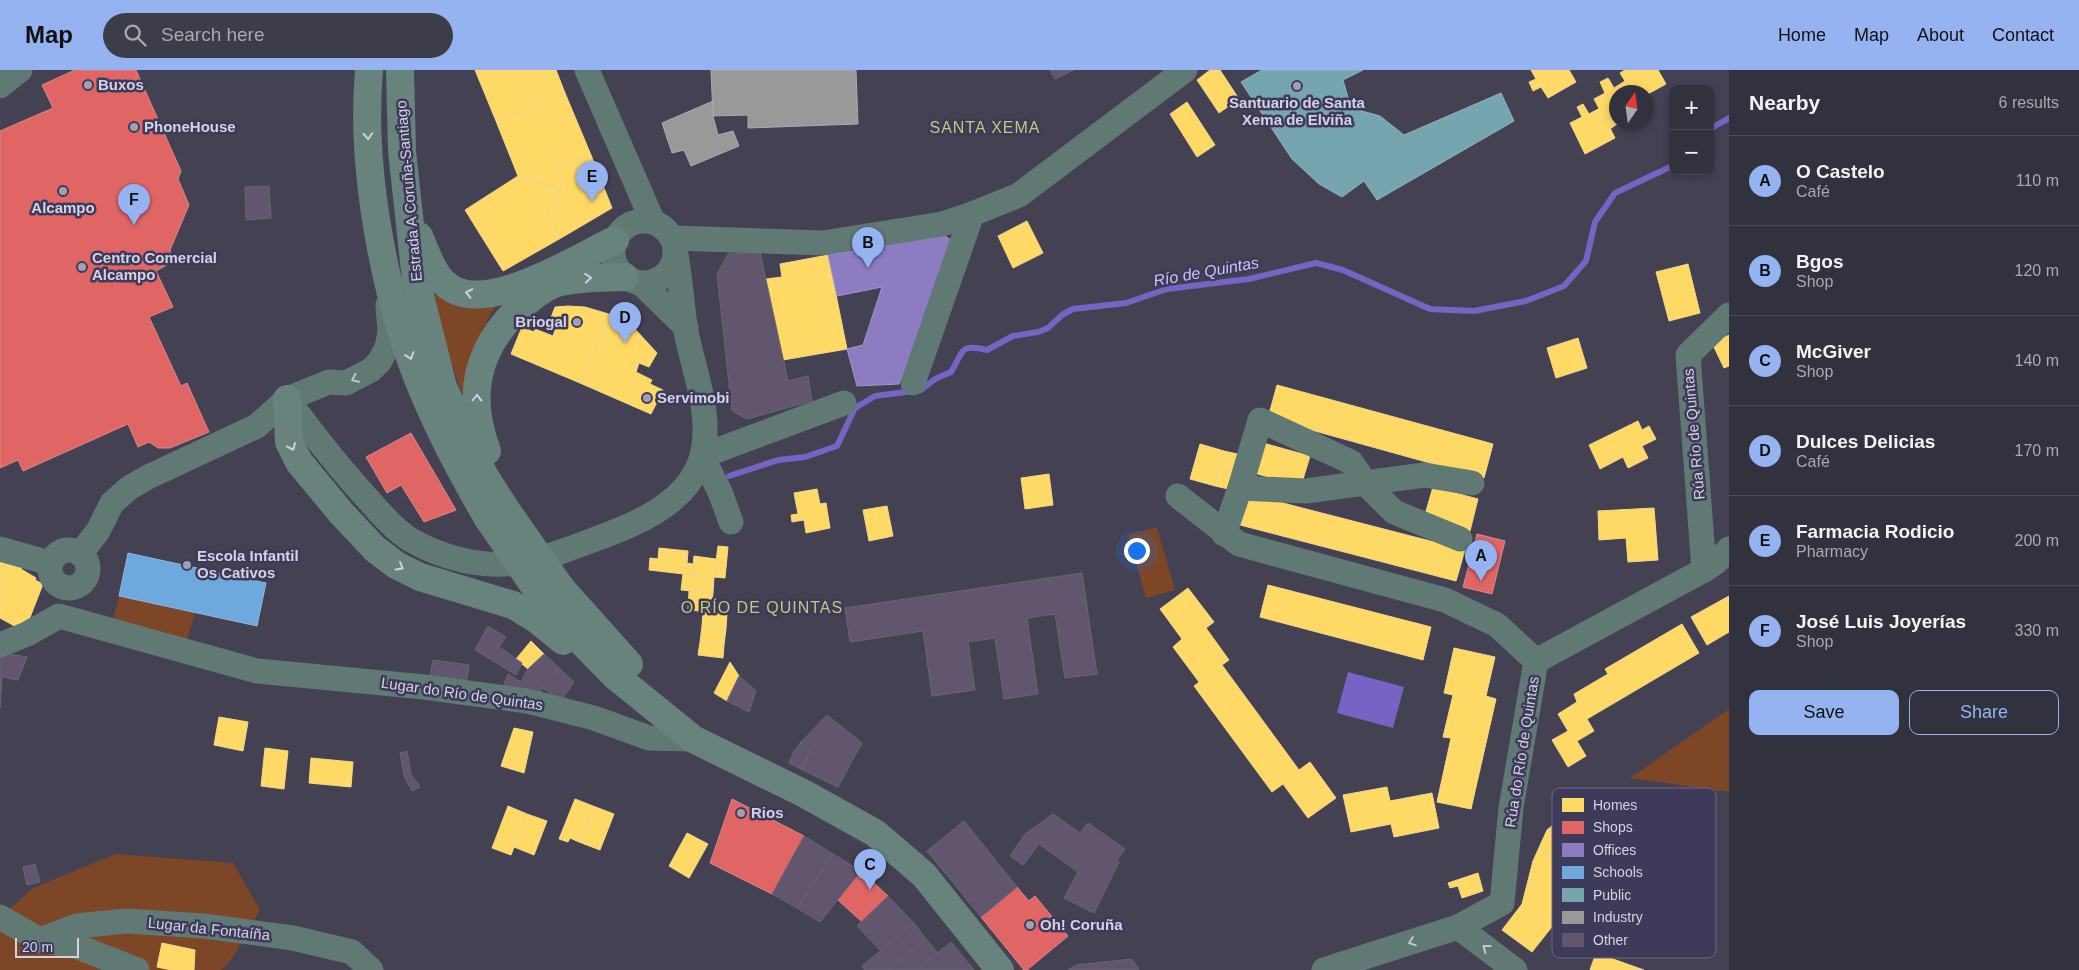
<!DOCTYPE html>
<meta charset="utf-8">
<style>
body{margin:0;font-family:Arial,sans-serif;background:#3d3d49;color:#f1f3f6}
.controls{position:absolute;right:15px;top:15px;display:grid;overflow:hidden;border-radius:10px;box-shadow:0 2px 8px #0003}
.controls button{width:45px;height:45px;display:grid;place-items:center;padding:0;border:0;border-bottom:1px solid #4d4c58;background:#32313e;color:#f1f3f6;font:25px sans-serif}
.compass{position:absolute;left:1609px;top:15px;width:45px;height:45px;border-radius:50%;background:#32313e;box-shadow:0 2px 8px #0003;rotate:13deg}
.scale{position:absolute;left:15px;bottom:12px;width:64px;box-sizing:border-box;padding-left:5px;border:2px solid #d4d2e5;border-top:0;font-size:14px;line-height:18px;white-space:nowrap;color:#d4d2e5;-webkit-text-stroke:4px #3e3a59;paint-order:stroke}
.you{position:absolute;left:1136px;top:480px;width:18px;height:18px;margin:-12px;border:4px solid #fff;border-radius:50%;background:#1a73e8;box-shadow:0 0 0 8px #1a73e833}
.badge{display:grid;place-items:center;width:32px;height:32px;border-radius:50%;background:#95b2f1;color:#111;font-size:16px;font-weight:700}
.pin{position:absolute;translate:-50% -41px;filter:drop-shadow(0 1px 2px #0008)}
.pin::after{content:'';position:absolute;top:26px;width:18px;height:15px;background:inherit;clip-path:polygon(0 0,100% 0,50% 100%)}
.list{margin:0;padding:0;list-style:none}
h2{display:flex;justify-content:space-between;align-items:center;height:65px;margin:0;padding:0 20px;font-size:21px}
h2 small{font-size:16px;font-weight:400;color:#a8a9b0}
.list li{display:grid;grid-template-columns:32px 1fr auto;gap:15px;align-items:center;box-sizing:border-box;height:90px;padding:0 20px;border-top:1px solid #4d4c58}
.list b{display:block;font-size:19px;white-space:nowrap}
.list p{margin:0;font-size:16px;white-space:nowrap;color:#a8a9b0}
.list em{font-size:16px;font-style:normal;color:#a8a9b0}
.actions{display:flex;gap:10px;padding:15px 20px}
.actions a{flex:1;padding:11px 0;border:1px solid #95b2f1;border-radius:10px;text-align:center;font-size:18px;color:#95b2f1}
.actions .main{background:#95b2f1;color:#111}
.icon{flex:none;width:28px;height:28px;fill:none;stroke:currentColor;stroke-width:2;stroke-linecap:round;stroke-linejoin:round}
.map{position:relative;flex:none;width:1729px;height:900px;overflow:hidden}
header{display:flex;align-items:center;gap:30px;box-sizing:border-box;height:70px;padding:0 25px;background:#95b2f1;color:#111}
header strong{font-size:24px}
nav{display:flex;gap:28px;margin-inline-start:auto;font-size:18px}
.search{width:350px;height:45px;background:#3d3d49;display:flex;align-items:center;gap:12px;box-sizing:border-box;padding:0 18px;border-radius:28px;color:#a8a9b0;font-size:19px}
main{display:flex}
aside{flex:1;background:#32313e}
.map>svg:first-child{display:block}
</style>
<header>
<strong>Map</strong>
<div class="search"><svg class="icon" aria-label="search" viewBox="0 0 24 24"><circle cx="10" cy="10" r="6"/><path d="M15 15l6 6"/></svg>Search here</div>
<nav><a>Home</a><a>Map</a><a>About</a><a>Contact</a></nav>
</header>
<main>
<div class="map">
<svg width="1729" height="900" viewBox="0 0 1729 900">
<rect width="100%" height="100%" fill="#434152"/>
<g fill="#7d4626">
<path d="M434,224C457,236 469,240 496,236C477,266 469,291 462,325L448,282Z"/>
<polygon points="1157,457 1175,520 1146,528 1128,465"/>
<polygon points="119,526 195,543 187,570 113,551"/>
<polygon points="1729,639 1729,722 1630,708"/>
<polygon points="116,784 233,793 260,840 228,895 220,900 0,900 0,848 33,818"/>
</g>
<polygon fill="#7663c4" points="1348,602 1404,617 1393,658 1337,643"/>
<g fill="#ffd966" stroke="#f2d78c">
<polygon points="475,0 556,0 565,23 496,51"/>
<polygon points="1210,0 1220,0 1239,29 1219,43 1197,10"/>
<polygon points="1531,0 1569,0 1576,12 1548,28 1541,17 1533,21 1529,12 1536,9"/>
<polygon points="1625,0 1658,0 1666,14 1646,25 1646,22 1632,22 1620,3"/>
<polygon points="1608,8 1614,18 1625,11 1632,22 1616,22 1616,52 1620,52 1610,59 1594,29 1605,23 1600,12"/>
<polygon points="565,23 591,85 558,99 563,111 559,120 518,106 496,51"/>
<polygon points="1187,32 1215,75 1197,87 1170,44"/>
<polygon points="1583,34 1589,44 1600,38 1615,68 1585,84 1570,53 1582,47 1577,37"/>
<polygon points="591,85 612,138 561,168 545,137 555,132 563,111 558,99"/>
<polygon points="518,106 559,120 555,132 545,137 561,168 503,201 465,140"/>
<polygon points="1027,151 1043,183 1013,198 998,166"/>
<polygon points="828,185 847,279 783,290 766,209 782,207 780,194"/>
<polygon points="1688,194 1700,243 1669,251 1656,202"/>
<polygon points="568,236 585,237 612,245 580,313 511,284 522,257 534,262 535,259 553,266 556,257 549,253 555,237"/>
<polygon points="612,245 635,259 657,283 649,297 639,293 636,302 652,310 650,314 663,320 651,344 580,313"/>
<polygon points="1729,265 1729,296 1724,298 1712,273"/>
<polygon points="1578,268 1587,298 1556,308 1547,278"/>
<polygon points="1277,315 1493,374 1484,408 1268,348"/>
<polygon points="1638,351 1642,360 1649,356 1656,369 1642,376 1648,388 1628,398 1623,387 1600,399 1589,375"/>
<polygon points="1263,373 1310,386 1301,416 1254,403"/>
<polygon points="1200,374 1224,381 1215,416 1190,409"/>
<polygon points="1224,381 1242,385 1233,420 1215,416"/>
<polygon points="1049,404 1053,435 1025,439 1021,408"/>
<polygon points="1433,417 1478,429 1470,461 1424,448"/>
<polygon points="817,419 820,434 826,433 830,458 806,463 804,450 792,452 791,445 798,444 794,423"/>
<polygon points="1248,424 1465,480 1456,511 1240,455"/>
<polygon points="887,436 893,466 869,471 863,440"/>
<polygon points="1654,438 1658,490 1628,492 1626,468 1599,470 1598,441"/>
<polygon points="718,476 728,477 725,508 714,507"/>
<polygon points="659,478 688,481 687,493 693,494 692,505 649,500 650,488 658,489"/>
<polygon points="694,486 716,489 714,507 692,505"/>
<polygon points="0,491 22,496 21,499 36,508 35,510 43,514 29,550 20,559 0,548"/>
<polygon points="683,504 714,507 713,523 681,520"/>
<polygon points="1268,515 1431,557 1423,590 1260,547"/>
<polygon points="1188,518 1214,552 1206,558 1229,590 1222,595 1299,700 1310,692 1336,728 1308,748 1283,714 1272,722 1194,616 1199,612 1173,577 1182,569 1160,539"/>
<polygon points="689,521 713,523 711,542 688,540"/>
<polygon points="1729,526 1729,562 1707,575 1691,547"/>
<polygon points="703,541 727,544 726,559 702,556"/>
<polygon points="1682,554 1699,583 1587,649 1594,661 1577,671 1586,686 1568,697 1552,670 1568,661 1558,644 1577,632 1574,624 1608,604 1605,599"/>
<polygon points="702,556 726,559 724,575 700,572"/>
<polygon points="531,571 544,584 528,599 516,589"/>
<polygon points="700,572 724,575 723,588 698,585"/>
<polygon points="1454,578 1495,587 1486,626 1496,629 1471,739 1437,732 1451,668 1443,667 1453,625 1444,623"/>
<polygon points="730,592 739,606 727,631 714,623"/>
<polygon points="219,647 248,652 243,681 214,675"/>
<polygon points="514,658 533,662 524,703 501,696"/>
<polygon points="265,678 288,681 284,719 261,716"/>
<polygon points="311,688 353,692 351,717 309,713"/>
<polygon points="1387,717 1390,731 1432,723 1439,758 1394,767 1391,754 1351,762 1343,725"/>
<polygon points="1618,724 1644,728 1678,744 1707,778 1696,807 1657,842 1612,851 1580,842 1561,831 1551,858 1532,882 1502,860 1522,834 1533,791 1547,760 1581,732"/>
<polygon points="575,729 593,736 579,772 570,768 568,772 559,769"/>
<polygon points="508,736 527,744 511,785 492,778"/>
<polygon points="593,736 614,744 600,780 579,772"/>
<polygon points="527,744 547,751 534,785 514,777"/>
<polygon points="687,763 708,774 689,808 669,796"/>
<polygon points="1478,803 1483,821 1462,828 1458,816 1450,818 1448,813"/>
<polygon points="162,873 195,880 194,900 171,900 157,897"/>
<polygon points="1596,883 1644,900 1590,900"/>
</g>
<g fill="#e06666" stroke="#dc868c">
<polygon points="75,0 136,0 181,101 178,109 189,135 170,180 172,192 156,201 173,237 149,247 181,316 187,313 209,362 170,378 158,378 149,372 138,377 128,354 23,401 18,390 0,398 0,61 53,38 42,15"/>
<polygon points="411,363 456,440 424,452 401,415 387,423 366,387"/>
<polygon points="1477,464 1505,471 1492,524 1463,517"/>
<polygon points="732,729 804,766 772,824 710,793"/>
<polygon points="861,801 888,826 862,852 838,830"/>
<polygon points="1017,817 1029,831 1035,826 1068,866 1027,900 1024,900 981,847"/>
</g>
<polygon fill="#8e7cc3" stroke="#a396cd" points="944,165 952,171 899,314 857,316 847,279 863,275 882,217 837,226 828,185"/>
<polygon fill="#6fa8dc" stroke="#8db5df" points="128,483 266,513 257,556 119,526"/>
<polygon fill="#76a5af" stroke="#92b2bf" points="1262,0 1363,0 1343,10 1351,38 1380,46 1404,65 1501,23 1514,51 1377,130 1364,111 1342,127 1319,114 1292,89 1241,12"/>
<g fill="#999" stroke="#abaab0">
<polygon points="711,0 856,0 858,54 748,58 748,45 713,46"/>
<polygon points="713,31 713,46 718,65 733,61 739,76 691,96 684,80 672,83 662,53"/>
</g>
<g fill="none" stroke-linecap="round" stroke-linejoin="round">
<g stroke="#7663c4" stroke-width="6">
<polyline points="1710,59 1729,48"/>
<path d="M729,406L778,390L805,387L837,376L855,338L875,326L921,320L935,309L951,302C964,282 958,273 987,280L1013,266L1038,262L1048,258L1062,245L1073,239L1126,233L1167,219L1249,209L1316,193L1343,200L1430,239L1474,241L1526,231L1564,216L1586,191L1595,152L1615,123L1670,97L1673,93"/>
</g>
</g>
<g fill="#61566e" stroke="#6a6573">
<polygon points="1050,0 1074,0 1055,9"/>
<polygon points="269,116 271,148 246,150 245,117"/>
<polygon points="760,182 788,311 808,306 812,331 747,349 732,341 717,204 728,184"/>
<polygon points="1082,503 1097,604 1065,608 1055,544 1027,548 1038,624 1004,629 995,568 968,572 975,620 932,626 923,561 850,572 845,538"/>
<polygon points="488,556 506,567 499,577 522,593 516,605 475,580"/>
<polygon points="3,583 27,587 18,610 2,607 0,638 0,585"/>
<polygon points="544,584 559,598 536,628 502,619 508,604 521,612 528,599"/>
<polygon points="433,590 469,595 466,617 429,612"/>
<polygon points="559,598 574,612 560,632 543,618"/>
<polygon points="739,606 756,621 749,642 727,631"/>
<polygon points="827,645 862,673 838,717 803,700 809,682 801,672"/>
<polygon points="801,672 809,682 803,700 789,693 794,681"/>
<polygon points="407,681 411,704 420,717 412,721 404,706 400,683"/>
<polygon points="1053,744 1080,763 1088,753 1125,779 1117,790 1119,792 1094,843 1064,828 1078,802 1039,774 1023,795 1010,786 1025,764"/>
<polygon points="964,751 1017,817 981,847 927,781"/>
<polygon points="804,766 833,784 797,838 772,824"/>
<polygon points="833,784 861,801 820,852 797,838"/>
<polygon points="35,794 40,812 27,815 23,797"/>
<polygon points="888,826 914,853 881,881 857,856"/>
<polygon points="914,853 926,869 888,900 865,900 862,896"/>
<polygon points="926,869 938,883 917,900 888,900"/>
<polygon points="951,872 965,889 952,900 917,900"/>
<polygon points="965,889 974,900 952,900"/>
<polygon points="1132,889 1139,900 1068,900 1076,895"/>
</g>
<g fill="none" stroke-linecap="round" stroke-linejoin="round">
<g stroke="#617975" stroke-width="25">
<polyline points="587,0 653,152"/>
<polyline points="0,16 20,0"/>
<circle cx="644" cy="182" r="31"/>
<polyline points="673,168 823,173 942,154 972,144 1019,125 1185,0"/>
<polyline points="641,213 686,257"/>
<polyline points="913,313 972,144"/>
<path d="M287,329C312,363 337,395 365,426C380,442 393,459 411,470C442,488 482,498 517,493C550,488 582,474 614,462C650,448 691,426 702,386C713,342 692,298 685,256C682,232 680,208 676,185"/>
<polyline points="1240,418 1260,350 1351,392 1366,414 1394,442 1460,469"/>
<polyline points="1178,426 1239,474 1445,530 1497,555 1536,591 1511,738 1502,833 1458,857 1324,900"/>
<polyline points="731,452 720,422 702,386 844,333"/>
<polyline points="1224,464 1240,418 1306,421 1424,405 1472,413"/>
<polyline points="0,479 50,493"/>
<circle cx="69" cy="499" r="19"/>
<polyline points="80,484 98,461 112,433 129,418 148,407 257,356 287,329 329,312 346,313 371,300 380,291 387,277 390,262 388,235"/>
<polyline points="1704,500 1688,285 1729,245"/>
<polyline points="0,575 27,564 59,546 257,601 424,617 527,631 594,648 649,668 693,669"/>
<polyline points="1536,591 1704,500 1716,492 1729,479"/>
<polyline points="0,847 40,870 77,856 126,851 204,856 293,868 352,882 371,900"/>
<polyline points="1458,857 1515,900"/>
<polyline points="40,870 78,877 137,900"/>
</g>
<g stroke="#68827e" stroke-width="28">
<path d="M369,0C360,102 386,239 428,333C445,372 465,409 487,447"/>
<polyline points="400,0 402,81 416,210 443,317 484,405 507,441"/>
<path d="M419,166C427,184 434,210 454,220C495,240 577,188 615,170"/>
<polyline points="287,329 289,372 299,392 342,444 375,479 396,495 420,507 513,535 536,549 563,571"/>
<path d="M487,381C467,328 475,282 516,241C527,231 542,218 557,213C579,207 602,208 625,207"/>
<polyline points="561,518 629,594"/>
<polyline points="539,523 574,564 614,605 693,669 803,723 875,763 924,805 1000,900"/>
</g>
<g stroke="#68827e" stroke-width="28">
<polyline points="507,441 561,518"/>
<polyline points="487,447 539,523"/>
</g>
</g>
<defs><path id="oneway-chevron" d="M-2-3.5L2.5 0L-2 3.5" fill="none" stroke-width="1.6" stroke-linecap="round" stroke-linejoin="round" transform="scale(1.25)"/></defs>
<g stroke="#cfcee0">
<use href="#oneway-chevron" transform="translate(368 66) rotate(87)"/>
<use href="#oneway-chevron" transform="translate(588 208) rotate(-5)"/>
<use href="#oneway-chevron" transform="translate(469 223) rotate(-168)"/>
<use href="#oneway-chevron" transform="translate(410 286) rotate(71)"/>
<use href="#oneway-chevron" transform="translate(477 328) rotate(-88)"/>
<use href="#oneway-chevron" transform="translate(292 377) rotate(66)"/>
<use href="#oneway-chevron" transform="translate(400 497) rotate(30)"/>
</g>
<g stroke="#c3c5d4">
<use href="#oneway-chevron" transform="translate(355 309) rotate(154)"/>
<use href="#oneway-chevron" transform="translate(1412 872) rotate(161)"/>
<use href="#oneway-chevron" transform="translate(1486 878) rotate(-143)"/>
</g>
<g fill="#a19fb2" stroke="#3e3a59" stroke-width="2">
<circle cx="88" cy="15" r="5"/>
<circle cx="1297" cy="16" r="5"/>
<circle cx="134" cy="57" r="5"/>
<circle cx="63" cy="121" r="5"/>
<circle cx="82" cy="197" r="5"/>
<circle cx="577" cy="252" r="5"/>
<circle cx="647" cy="328" r="5"/>
<circle cx="187" cy="495" r="5"/>
<circle cx="741" cy="743" r="5"/>
<circle cx="1030" cy="855" r="5"/>
</g>
<g text-anchor="middle" stroke-width="5" stroke-linejoin="round" paint-order="stroke">
<g font-size="15" font-weight="bold" fill="#d4d2e5" stroke="#3e3a59" text-anchor="start">
<text x="98" y="20">Buxos</text>
<text x="1297" y="38" text-anchor="middle">Santuario de Santa<tspan x="1297" dy="17">Xema de Elviña</tspan></text>
<text x="144" y="62">PhoneHouse</text>
<text x="63" y="143" text-anchor="middle">Alcampo</text>
<text x="92" y="193">Centro Comercial<tspan x="92" dy="17">Alcampo</tspan></text>
<text x="567" y="257" text-anchor="end">Briogal</text>
<text x="657" y="333">Servimobi</text>
<text x="197" y="491">Escola Infantil<tspan x="197" dy="17">Os Cativos</tspan></text>
<text x="751" y="748">Rios</text>
<text x="1040" y="860">Oh! Coruña</text>
</g>
<g font-size="15" fill="#d4d2e5" stroke="#3e3a59">
<text transform="translate(409 121) rotate(-95)" y="5">Estrada A Coruña-Santiago</text>
<text transform="translate(1694 364) rotate(-95)" y="5">Rúa Río de Quintas</text>
<text transform="translate(462 624) rotate(8)" y="5">Lugar do Río de Quintas</text>
<text transform="translate(1522 682) rotate(-81)" y="5">Rúa do Río de Quintas</text>
<text transform="translate(209 859) rotate(6)" y="5">Lugar da Fontaíña</text>
</g>
<g font-size="16" letter-spacing="1" fill="#c5c779" stroke="#3e3a59">
<text x="985" y="63">SANTA XEMA</text>
<text x="762" y="543">O RÍO DE QUINTAS</text>
</g>
<g font-size="16" font-style="italic" fill="#cac4f9" stroke="#3e3a59">
<text transform="translate(1206 201) rotate(-10)" y="6">Río de Quintas</text>
</g>
</g>
<rect x="1552" y="718" width="164" height="170" rx="8" fill="#3e3a59" stroke="#6b6883" stroke-width="1"/>
<rect x="1562" y="728" width="22" height="14" fill="#ffd966"/>
<rect x="1562" y="751" width="22" height="13" fill="#e06666"/>
<rect x="1562" y="773" width="22" height="14" fill="#8e7cc3"/>
<rect x="1562" y="796" width="22" height="13" fill="#6fa8dc"/>
<rect x="1562" y="818" width="22" height="14" fill="#76a5af"/>
<rect x="1562" y="841" width="22" height="13" fill="#999"/>
<rect x="1562" y="863" width="22" height="14" fill="#61566e"/>
<g font-size="14" fill="#d4d2e5">
<text x="1593" y="740">Homes</text>
<text x="1593" y="762">Shops</text>
<text x="1593" y="785">Offices</text>
<text x="1593" y="807">Schools</text>
<text x="1593" y="830">Public</text>
<text x="1593" y="852">Industry</text>
<text x="1593" y="875">Other</text>
</g>
</svg>
<div class="controls">
<button>+</button>
<button>−</button>
</div>
<svg class="compass" viewBox="-18 -18 36 36"><path d="M0-13l5 13h-10z" fill="#e53935"/><path d="M0 13l5-13h-10z" fill="#a8a9b0"/></svg>
<div class="scale">20 m</div>
<div class="you"></div>
<div class="pin badge" style="left:1481px;top:511px">A</div>
<div class="pin badge" style="left:868px;top:198px">B</div>
<div class="pin badge" style="left:870px;top:820px">C</div>
<div class="pin badge" style="left:625px;top:273px">D</div>
<div class="pin badge" style="left:592px;top:132px">E</div>
<div class="pin badge" style="left:134px;top:155px">F</div>
</div>
<aside>
<h2>Nearby<small>6 results</small></h2>
<ul class="list">
<li><span class="badge">A</span><div><b>O Castelo</b><p>Café</p></div><em>110 m</em></li>
<li><span class="badge">B</span><div><b>Bgos</b><p>Shop</p></div><em>120 m</em></li>
<li><span class="badge">C</span><div><b>McGiver</b><p>Shop</p></div><em>140 m</em></li>
<li><span class="badge">D</span><div><b>Dulces Delicias</b><p>Café</p></div><em>170 m</em></li>
<li><span class="badge">E</span><div><b>Farmacia Rodicio</b><p>Pharmacy</p></div><em>200 m</em></li>
<li><span class="badge">F</span><div><b>José Luis Joyerías</b><p>Shop</p></div><em>330 m</em></li>
</ul>
<div class="actions"><a class="main">Save</a><a>Share</a></div>
</aside>
</main>
